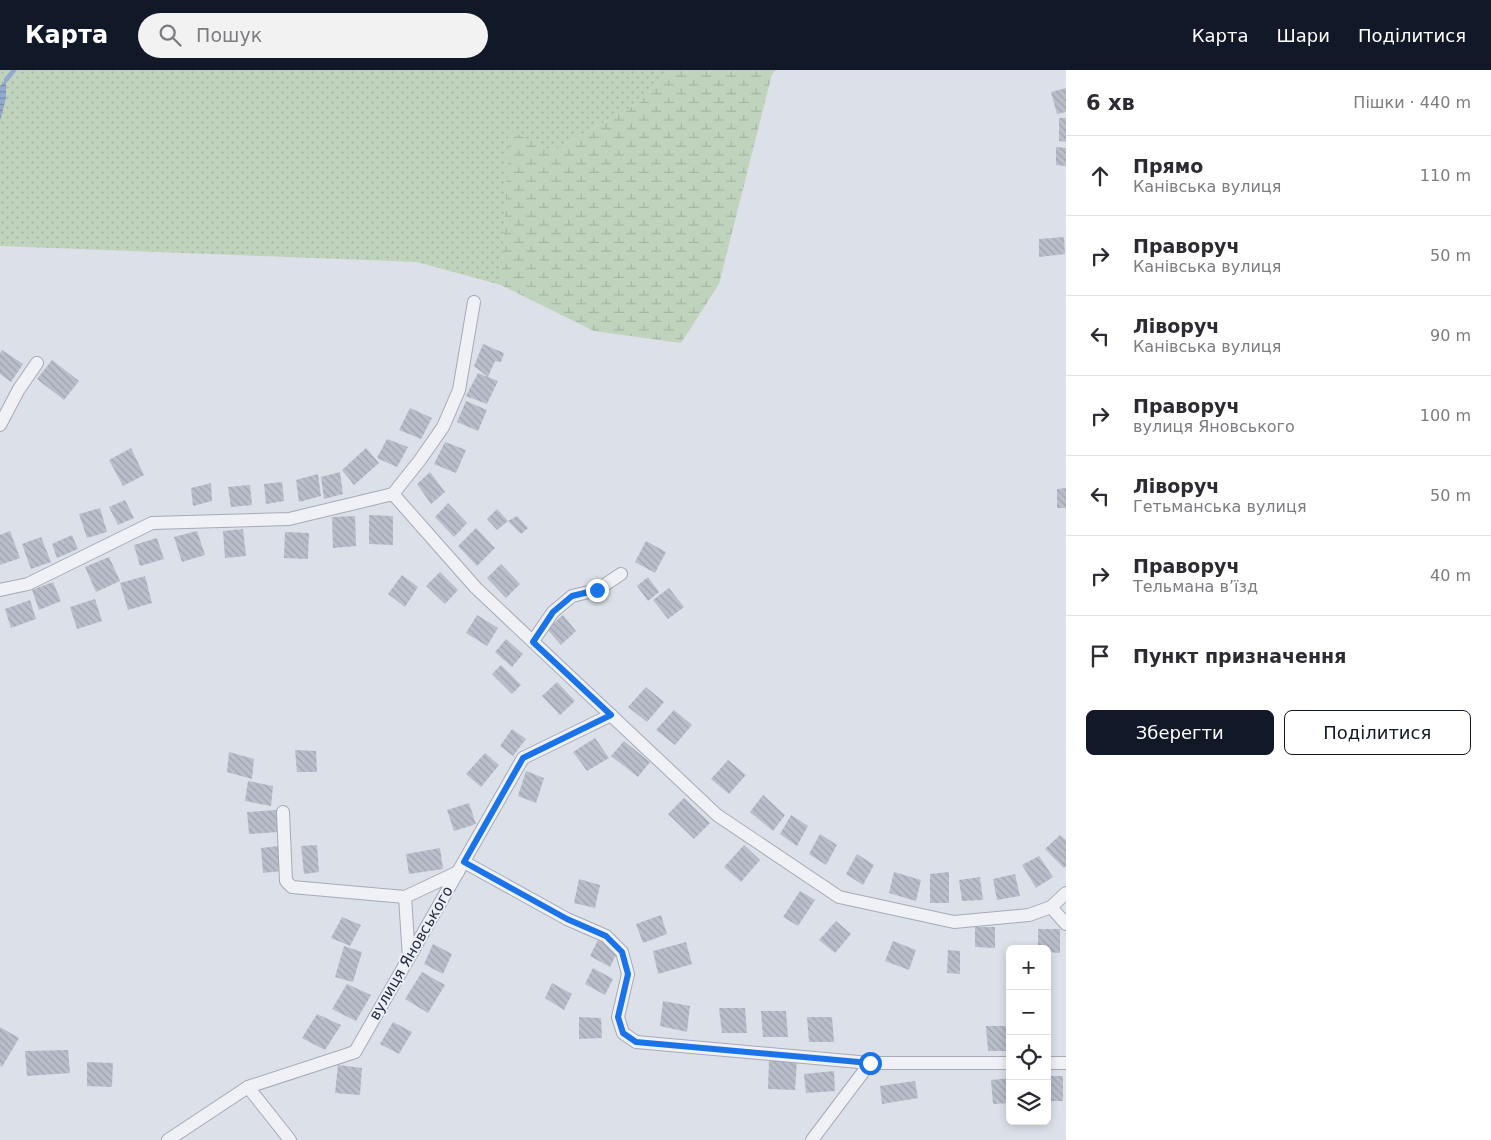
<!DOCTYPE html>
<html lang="uk">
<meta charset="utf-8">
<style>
body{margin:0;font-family:"DejaVu Sans",sans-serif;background:#f2f2f3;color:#2b2b33}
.controls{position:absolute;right:15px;bottom:15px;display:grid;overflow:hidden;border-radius:8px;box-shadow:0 2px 8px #0003}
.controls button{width:45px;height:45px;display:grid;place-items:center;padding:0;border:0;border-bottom:1px solid #e1e1e2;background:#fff;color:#2b2b33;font:25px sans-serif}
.stop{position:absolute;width:15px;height:15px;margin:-11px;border:4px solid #1a73e8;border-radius:50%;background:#fff}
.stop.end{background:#1a73e8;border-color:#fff;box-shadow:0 1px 5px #0008}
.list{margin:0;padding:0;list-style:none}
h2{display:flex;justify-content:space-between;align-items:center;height:65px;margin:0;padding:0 20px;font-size:21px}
h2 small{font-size:16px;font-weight:400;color:#7c7c81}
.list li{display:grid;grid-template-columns:32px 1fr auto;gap:15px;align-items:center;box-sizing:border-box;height:80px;padding:0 20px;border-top:1px solid #e1e1e2}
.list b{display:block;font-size:19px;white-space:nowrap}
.list p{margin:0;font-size:16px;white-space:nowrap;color:#7c7c81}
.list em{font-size:16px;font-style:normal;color:#7c7c81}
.actions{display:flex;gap:10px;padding:15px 20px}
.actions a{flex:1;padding:11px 0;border:1px solid #111827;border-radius:8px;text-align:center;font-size:18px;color:#111827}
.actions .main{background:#111827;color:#fff}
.icon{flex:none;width:28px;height:28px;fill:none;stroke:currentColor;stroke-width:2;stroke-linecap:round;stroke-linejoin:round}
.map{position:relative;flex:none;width:1066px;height:1070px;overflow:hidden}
header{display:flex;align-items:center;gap:30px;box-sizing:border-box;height:70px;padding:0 25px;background:#111827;color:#fff}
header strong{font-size:24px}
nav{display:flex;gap:28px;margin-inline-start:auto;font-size:18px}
.search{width:350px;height:45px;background:#f2f2f3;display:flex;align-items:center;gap:12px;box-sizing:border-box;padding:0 18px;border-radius:28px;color:#7c7c81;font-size:19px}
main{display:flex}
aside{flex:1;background:#fff}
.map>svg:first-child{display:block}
</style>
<header>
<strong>Карта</strong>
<div class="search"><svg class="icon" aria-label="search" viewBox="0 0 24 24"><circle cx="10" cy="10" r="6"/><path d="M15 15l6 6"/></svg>Пошук</div>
<nav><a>Карта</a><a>Шари</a><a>Поділитися</a></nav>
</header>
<main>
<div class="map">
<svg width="1066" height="1070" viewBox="0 0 1066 1070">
<defs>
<pattern id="grass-dots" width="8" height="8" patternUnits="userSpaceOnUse" patternTransform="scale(1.25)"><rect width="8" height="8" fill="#c0d3bd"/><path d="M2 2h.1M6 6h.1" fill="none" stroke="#a5b5a4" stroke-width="1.8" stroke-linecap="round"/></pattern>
<pattern id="wetland-marsh" width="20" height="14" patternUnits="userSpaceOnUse" patternTransform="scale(1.25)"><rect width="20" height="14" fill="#c0d3bd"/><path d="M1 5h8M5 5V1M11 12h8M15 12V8" fill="none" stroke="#a5b5a4"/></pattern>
<pattern id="water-rules" width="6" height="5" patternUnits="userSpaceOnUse" patternTransform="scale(1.25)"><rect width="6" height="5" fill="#93a9cd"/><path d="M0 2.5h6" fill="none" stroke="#788aa8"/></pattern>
<pattern id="building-back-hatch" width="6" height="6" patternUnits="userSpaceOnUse" patternTransform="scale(1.25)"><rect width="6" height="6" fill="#b9becb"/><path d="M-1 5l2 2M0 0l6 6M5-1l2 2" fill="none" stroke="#9fa3af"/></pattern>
</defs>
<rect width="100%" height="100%" fill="#dce0e8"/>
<polygon fill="url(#grass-dots)" points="0,0 670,0 637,34 552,81 509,61 501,215 417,192 0,176"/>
<polygon fill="url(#wetland-marsh)" points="670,0 776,0 772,4 719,214 681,273 594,261 501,215 509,60 552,81 637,34"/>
<polygon fill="url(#water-rules)" points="6,10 6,28 0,51 0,16"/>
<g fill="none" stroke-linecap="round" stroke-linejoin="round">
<polyline stroke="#93a9cd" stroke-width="4.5" points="6,10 14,0"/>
</g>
<g fill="url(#building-back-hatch)">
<polygon points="1066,18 1066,42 1057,44 1051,22"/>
<polygon points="1059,48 1066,48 1066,72 1059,71"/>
<polygon points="1056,77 1066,78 1066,96 1056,95"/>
<polygon points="1064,167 1065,184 1039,187 1039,169"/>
<polygon points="483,274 504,283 501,292 495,291 488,307 498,311 487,334 466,326 478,303 488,307 474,296"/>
<polygon points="2,280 23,294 11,312 0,304 0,283"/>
<polygon points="52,290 79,311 64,330 37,309"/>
<polygon points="466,331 487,340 478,361 457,352"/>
<polygon points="410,338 432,348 421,369 399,360"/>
<polygon points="387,369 408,377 397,397 377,388"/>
<polygon points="445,372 466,380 456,403 434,394"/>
<polygon points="131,378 144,405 123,416 109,390"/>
<polygon points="366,378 379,393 354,415 342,400"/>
<polygon points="340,402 343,424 324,429 321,407"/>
<polygon points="430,402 445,422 431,434 417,414"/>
<polygon points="318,404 321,426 299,432 296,410"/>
<polygon points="282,412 284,431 266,434 264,414"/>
<polygon points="211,413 212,431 193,436 191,418"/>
<polygon points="250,415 252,435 231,437 228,417"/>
<polygon points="1066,418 1066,438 1057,438 1057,419"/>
<polygon points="125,430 134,448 118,455 109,437"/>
<polygon points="448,433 467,453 454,467 435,447"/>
<polygon points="100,438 107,462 87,468 79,444"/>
<polygon points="497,439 508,451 497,460 487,449"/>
<polygon points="369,445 393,446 393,475 369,474"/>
<polygon points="355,446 356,476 333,478 332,447"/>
<polygon points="517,446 528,458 521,464 508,451"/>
<polygon points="476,458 495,478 477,496 458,476"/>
<polygon points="243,459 246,486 225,488 223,461"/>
<polygon points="10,461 20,488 0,495 0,465"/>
<polygon points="197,461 205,485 182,492 174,467"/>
<polygon points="285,462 309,463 308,489 284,488"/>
<polygon points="72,465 78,479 57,488 52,474"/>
<polygon points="41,467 51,492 31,499 22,474"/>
<polygon points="157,468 164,489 140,496 134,475"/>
<polygon points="646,471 666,482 655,503 635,492"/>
<polygon points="109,487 120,511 96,522 85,497"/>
<polygon points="501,494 520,514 506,528 487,508"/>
<polygon points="440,502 458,520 445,534 426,516"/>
<polygon points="402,505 418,517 405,537 388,524"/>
<polygon points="145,506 152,533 128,540 120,513"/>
<polygon points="648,507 659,522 648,531 637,516"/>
<polygon points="53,512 61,531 39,540 32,520"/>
<polygon points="669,518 684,537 668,549 653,530"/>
<polygon points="95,529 102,551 77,559 70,537"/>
<polygon points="30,530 36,549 11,558 5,539"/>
<polygon points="477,545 498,558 487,576 466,563"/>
<polygon points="563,545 576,561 561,575 547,559"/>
<polygon points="506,569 523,584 512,597 495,582"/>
<polygon points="501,595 521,615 512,624 492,604"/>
<polygon points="557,612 575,631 560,645 542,626"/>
<polygon points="646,617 664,632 647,652 628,637"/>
<polygon points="674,640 692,655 675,675 656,660"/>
<polygon points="512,659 526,669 513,686 500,676"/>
<polygon points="595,668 609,688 587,701 573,682"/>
<polygon points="624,671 650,692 638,707 611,686"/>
<polygon points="295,680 316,681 317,702 297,702"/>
<polygon points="229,682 254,689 252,709 227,702"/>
<polygon points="485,683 499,695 481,717 466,704"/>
<polygon points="728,690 746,705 729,724 711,709"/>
<polygon points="526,701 544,708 536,733 518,726"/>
<polygon points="248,711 273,716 271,736 245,731"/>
<polygon points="763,725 785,745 773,761 750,742"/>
<polygon points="684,728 710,753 694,769 668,744"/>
<polygon points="469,733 476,754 454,761 447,740"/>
<polygon points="277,740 278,762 249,764 247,742"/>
<polygon points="791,745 808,756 797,776 780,764"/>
<polygon points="820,764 837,775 826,795 809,784"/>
<polygon points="1060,765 1066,770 1066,796 1064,798 1045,779"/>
<polygon points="317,775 319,802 304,804 301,776"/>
<polygon points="744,775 760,790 741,812 724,797"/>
<polygon points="278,776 281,801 263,803 261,778"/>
<polygon points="440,778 443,799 409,804 406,784"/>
<polygon points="857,784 874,795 863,815 846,804"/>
<polygon points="1039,786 1053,807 1036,818 1022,795"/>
<polygon points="894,802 921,810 916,831 889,823"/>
<polygon points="949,802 949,833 930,833 930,804"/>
<polygon points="1015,804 1020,826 997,830 993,809"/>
<polygon points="980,807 983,830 962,831 959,810"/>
<polygon points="579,809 600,815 595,838 574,833"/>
<polygon points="800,821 815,830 798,856 783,847"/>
<polygon points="661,845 667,864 643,873 636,854"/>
<polygon points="342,847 361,855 350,876 331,868"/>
<polygon points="836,851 851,864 835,883 819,870"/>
<polygon points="975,857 995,857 995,878 975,877"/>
<polygon points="1038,859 1060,859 1060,883 1047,882 1047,879 1038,879"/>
<polygon points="598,870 618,881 610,897 590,886"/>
<polygon points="893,871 916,880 909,900 885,891"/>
<polygon points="686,872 692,894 658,904 653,881"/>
<polygon points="433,874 452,884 443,904 424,894"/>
<polygon points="344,876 362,882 353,912 335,907"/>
<polygon points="948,880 960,881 960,904 947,903"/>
<polygon points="593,898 613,909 605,925 585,914"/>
<polygon points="422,902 445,915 428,943 405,929"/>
<polygon points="552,913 572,924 564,940 545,928"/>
<polygon points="347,914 371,925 356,951 332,939"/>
<polygon points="663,931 690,936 687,962 660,956"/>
<polygon points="719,938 745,938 747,963 722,963"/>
<polygon points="761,941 786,941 788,967 763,967"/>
<polygon points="317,944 341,955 325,980 302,968"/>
<polygon points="579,947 601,948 602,968 579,969"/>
<polygon points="807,947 832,947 834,972 809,972"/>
<polygon points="393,952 412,962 399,984 380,974"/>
<polygon points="986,956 1010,956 1010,981 988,981"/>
<polygon points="0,957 19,968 2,997 0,995"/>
<polygon points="68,980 70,1003 27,1006 25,981"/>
<polygon points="769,990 797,991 795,1020 768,1019"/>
<polygon points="87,992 113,993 112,1017 87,1016"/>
<polygon points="338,995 362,998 360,1025 335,1023"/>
<polygon points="834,1001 835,1021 806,1023 804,1004"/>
<rect x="1047" y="1006" width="16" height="25"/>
<polygon points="1010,1008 1010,1033 993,1034 991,1010"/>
<polygon points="915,1011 918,1028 882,1034 880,1016"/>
</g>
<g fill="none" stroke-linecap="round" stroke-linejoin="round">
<g stroke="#a5aab6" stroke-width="14">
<g id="minor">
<polyline points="0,355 19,319 37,293"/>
<polyline points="393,424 420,390 443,357 459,320 474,232"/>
<polyline points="0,520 28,514 152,453 289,449 393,424 476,518 717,745 839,827 954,852 1029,845 1051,837 1066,823"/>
<polyline points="533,571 553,542 572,526 597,520 621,504"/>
<polyline points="283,742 286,811 292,817 405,827 458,802"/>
<polyline points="464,792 567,849 606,866 622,882 628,904 618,947 623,963 636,972 870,993 1010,993"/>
<polyline points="405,827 409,888"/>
<polyline points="1051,837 1066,854"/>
<polyline points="1047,993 1066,993"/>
<polyline points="248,1017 290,1070"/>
<polyline points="168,1070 248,1017 355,982 523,688 611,645"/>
<polyline points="812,1070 870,993"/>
</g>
</g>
<use href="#minor" stroke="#eff1f6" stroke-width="12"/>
</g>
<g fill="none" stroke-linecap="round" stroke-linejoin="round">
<polyline stroke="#1a73e8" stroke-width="6" points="597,520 572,526 553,542 533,572 611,645 523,688 464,792 567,849 606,866 622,882 628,904 618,947 623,963 636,972 870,993"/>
</g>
<g text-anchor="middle" stroke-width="4" stroke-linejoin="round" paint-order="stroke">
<g font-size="15" fill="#242c40" stroke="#eceff6">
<text transform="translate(411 883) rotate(-60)" y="5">вулиця Яновського</text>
</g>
</g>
</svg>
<div class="controls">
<button>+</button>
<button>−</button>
<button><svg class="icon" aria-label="locate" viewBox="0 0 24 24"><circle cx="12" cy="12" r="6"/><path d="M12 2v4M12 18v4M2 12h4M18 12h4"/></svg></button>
<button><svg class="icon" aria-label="layers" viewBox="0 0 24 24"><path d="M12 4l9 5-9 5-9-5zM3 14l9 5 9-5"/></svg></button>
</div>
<div class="stop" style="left:870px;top:993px"></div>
<div class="stop end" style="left:597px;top:520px"></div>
</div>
<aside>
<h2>6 хв<small>Пішки · 440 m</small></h2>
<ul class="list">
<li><svg class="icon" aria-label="ahead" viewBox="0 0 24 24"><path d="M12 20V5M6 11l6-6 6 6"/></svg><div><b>Прямо</b><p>Канівська вулиця</p></div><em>110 m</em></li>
<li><svg class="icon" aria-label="right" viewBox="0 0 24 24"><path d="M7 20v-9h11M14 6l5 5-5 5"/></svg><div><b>Праворуч</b><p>Канівська вулиця</p></div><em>50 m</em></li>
<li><svg class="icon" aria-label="left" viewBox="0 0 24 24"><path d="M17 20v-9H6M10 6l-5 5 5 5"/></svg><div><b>Ліворуч</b><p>Канівська вулиця</p></div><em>90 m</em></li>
<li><svg class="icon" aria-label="right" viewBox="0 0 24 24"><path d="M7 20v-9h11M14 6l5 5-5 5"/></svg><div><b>Праворуч</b><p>вулиця Яновського</p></div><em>100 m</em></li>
<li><svg class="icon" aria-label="left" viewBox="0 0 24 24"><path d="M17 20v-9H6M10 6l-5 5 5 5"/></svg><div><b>Ліворуч</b><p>Гетьманська вулиця</p></div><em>50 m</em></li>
<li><svg class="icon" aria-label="right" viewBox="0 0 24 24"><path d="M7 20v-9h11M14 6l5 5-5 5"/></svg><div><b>Праворуч</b><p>Тельмана в’їзд</p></div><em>40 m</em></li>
<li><svg class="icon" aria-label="arrive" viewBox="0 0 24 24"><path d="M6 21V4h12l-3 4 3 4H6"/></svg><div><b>Пункт призначення</b></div></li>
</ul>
<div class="actions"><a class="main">Зберегти</a><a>Поділитися</a></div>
</aside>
</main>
